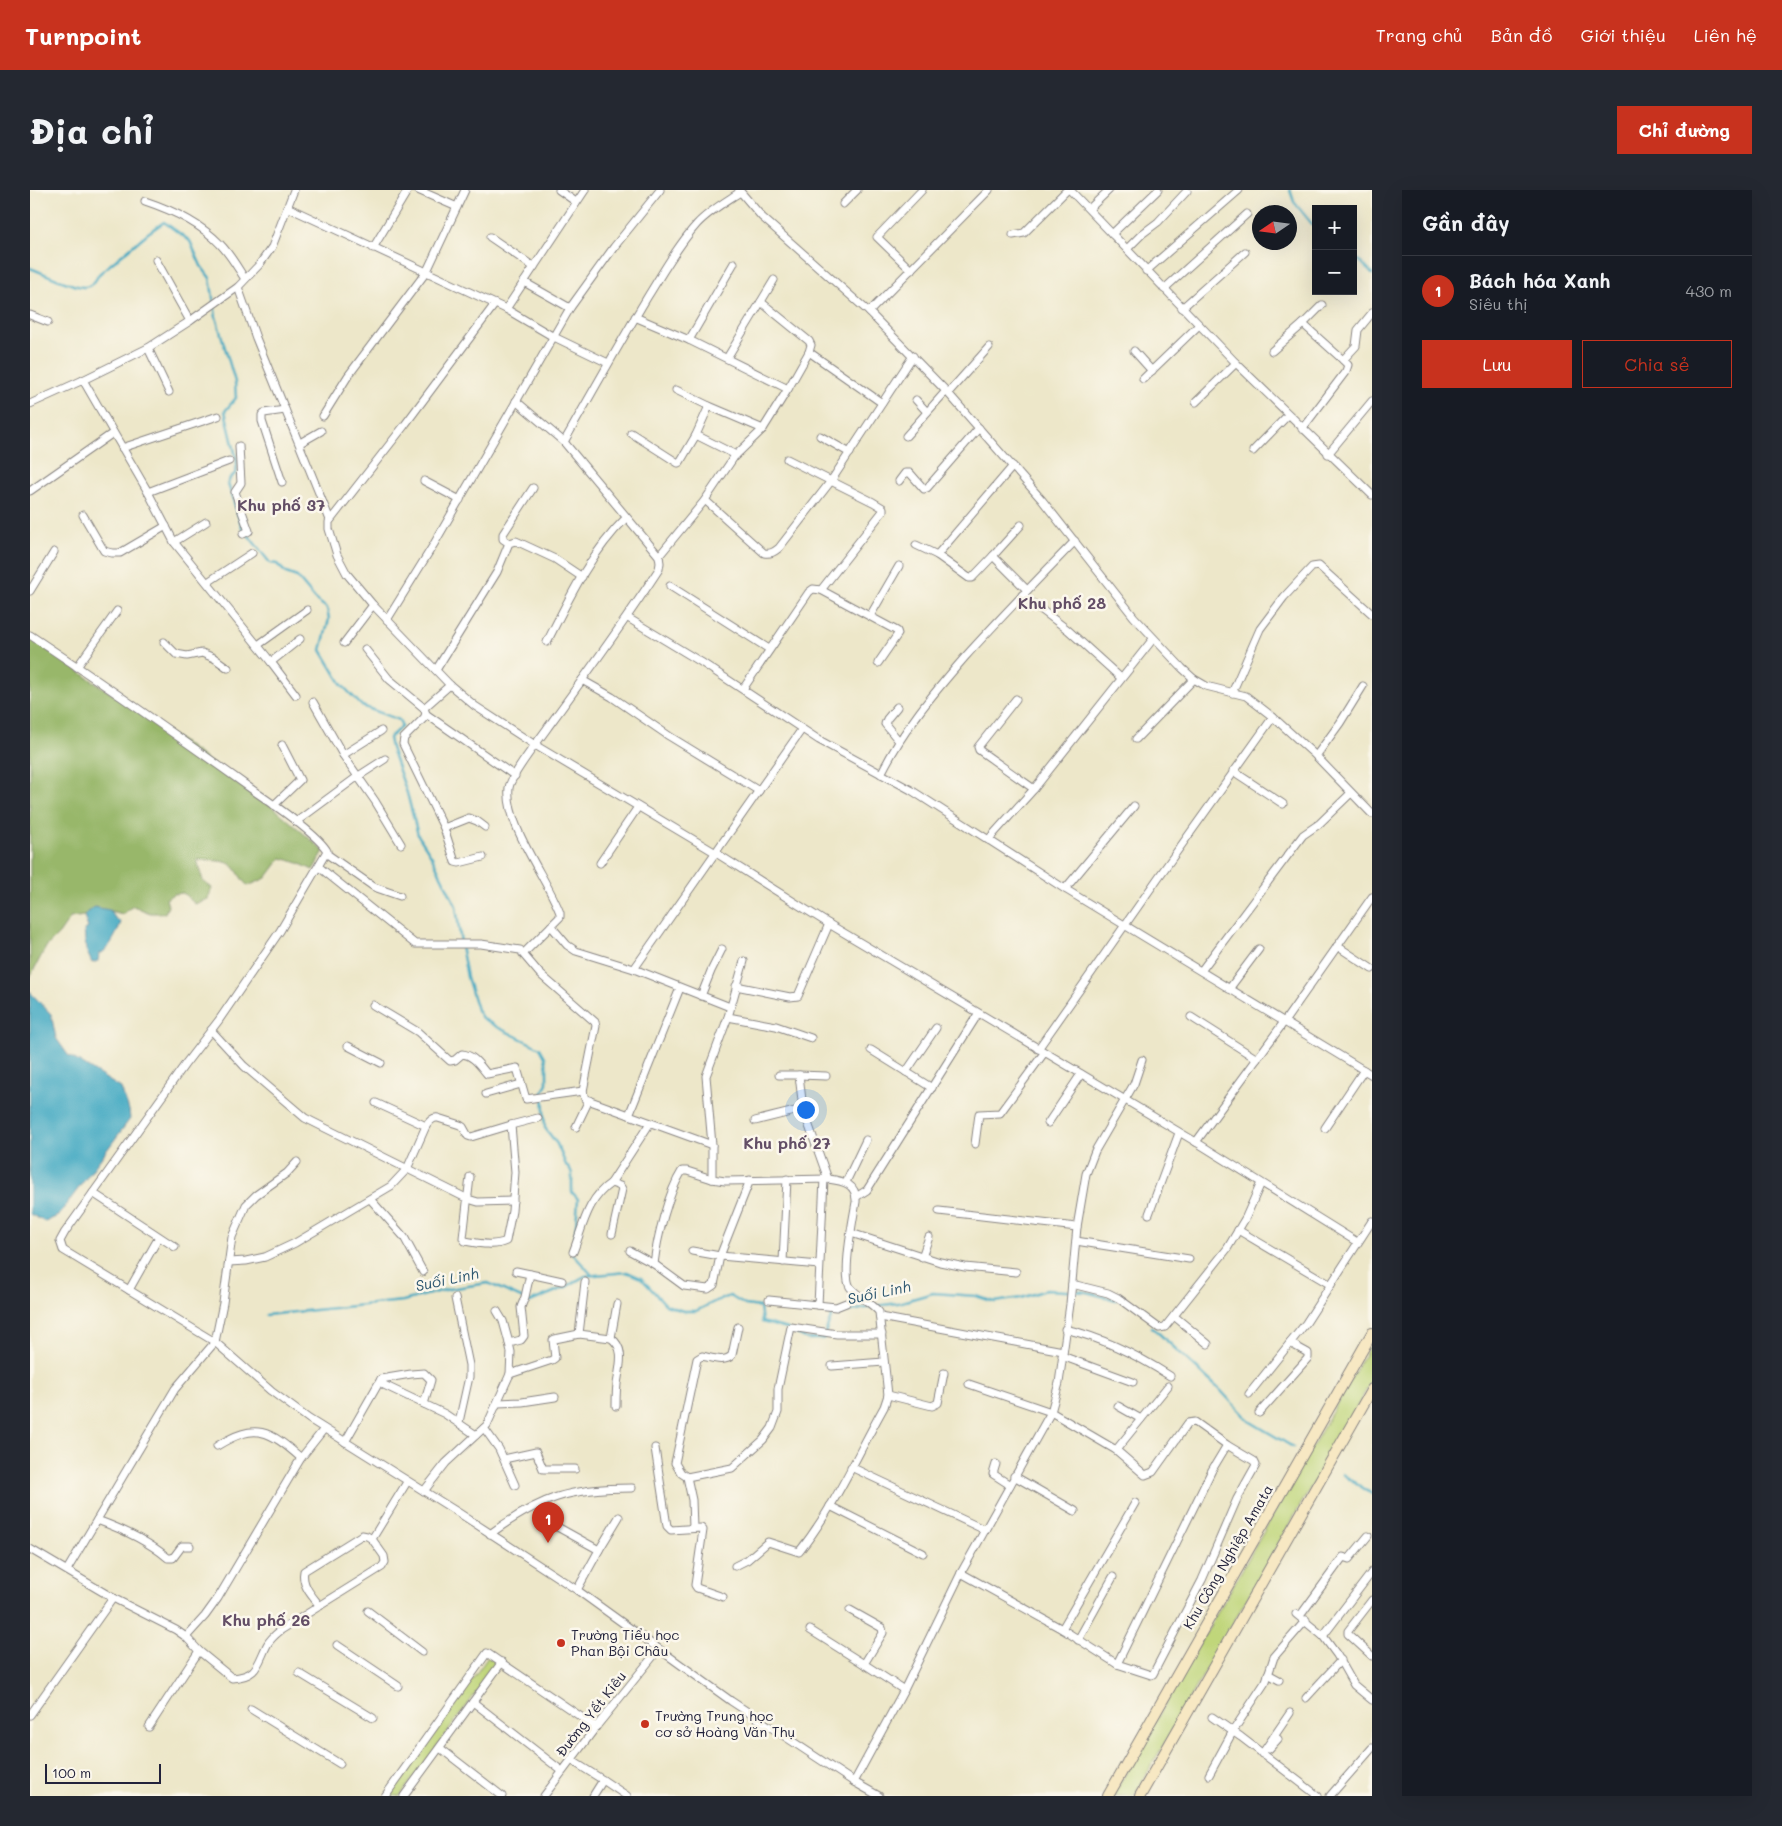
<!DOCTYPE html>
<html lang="vi">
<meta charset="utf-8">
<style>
body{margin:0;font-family:Mali,sans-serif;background:#242831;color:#f1f3f6}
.controls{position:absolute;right:15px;top:15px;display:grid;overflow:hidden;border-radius:0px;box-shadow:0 5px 20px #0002}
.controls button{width:45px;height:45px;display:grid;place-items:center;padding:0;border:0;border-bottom:1px solid #363941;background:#171b24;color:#f1f3f6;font:25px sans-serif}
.compass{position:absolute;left:1222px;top:15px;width:45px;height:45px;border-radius:50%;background:#171b24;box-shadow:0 5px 20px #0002;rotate:257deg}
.scale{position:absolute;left:15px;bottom:12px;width:116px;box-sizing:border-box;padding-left:5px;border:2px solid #22223b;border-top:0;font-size:14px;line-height:18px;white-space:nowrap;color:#22223b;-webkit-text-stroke:4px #fbf7ec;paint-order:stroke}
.you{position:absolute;left:775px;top:919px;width:18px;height:18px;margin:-12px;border:4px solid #fff;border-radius:50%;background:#1a73e8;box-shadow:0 0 0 8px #1a73e833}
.badge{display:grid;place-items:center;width:32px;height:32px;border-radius:50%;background:#c8321e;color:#fff;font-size:16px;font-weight:700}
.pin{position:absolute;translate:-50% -41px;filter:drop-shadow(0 1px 2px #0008)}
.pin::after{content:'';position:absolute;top:26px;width:18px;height:15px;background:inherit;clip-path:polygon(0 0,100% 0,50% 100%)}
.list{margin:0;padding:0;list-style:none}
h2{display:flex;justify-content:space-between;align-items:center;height:65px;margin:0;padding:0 20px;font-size:21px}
h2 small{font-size:16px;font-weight:400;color:#9ea1a6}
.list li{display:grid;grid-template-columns:32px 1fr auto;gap:15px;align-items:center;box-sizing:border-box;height:70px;padding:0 20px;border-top:1px solid #363941}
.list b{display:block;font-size:19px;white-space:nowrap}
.list p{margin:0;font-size:16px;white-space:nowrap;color:#9ea1a6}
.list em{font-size:16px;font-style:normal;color:#9ea1a6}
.actions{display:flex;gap:10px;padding:15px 20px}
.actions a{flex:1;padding:11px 0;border:1px solid #c8321e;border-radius:0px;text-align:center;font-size:18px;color:#c8321e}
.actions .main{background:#c8321e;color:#fff}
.map{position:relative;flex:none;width:1342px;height:1606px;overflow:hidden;border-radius:0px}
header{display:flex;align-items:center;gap:30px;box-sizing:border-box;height:70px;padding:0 25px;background:#c8321e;color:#fff}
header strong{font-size:24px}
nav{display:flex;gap:28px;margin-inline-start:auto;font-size:18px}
.intro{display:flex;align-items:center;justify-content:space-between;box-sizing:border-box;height:120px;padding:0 30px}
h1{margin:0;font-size:35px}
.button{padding:12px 22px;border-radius:0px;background:#c8321e;color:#fff;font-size:18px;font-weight:700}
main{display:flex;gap:30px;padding:0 30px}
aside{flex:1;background:#171b24;border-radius:0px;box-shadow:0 5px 20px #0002}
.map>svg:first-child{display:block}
</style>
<header>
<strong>Turnpoint</strong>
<nav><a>Trang chủ</a><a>Bản đồ</a><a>Giới thiệu</a><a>Liên hệ</a></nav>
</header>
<div class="intro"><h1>Địa chỉ</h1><a class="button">Chỉ đường</a></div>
<main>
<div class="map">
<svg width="1342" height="1606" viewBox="0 0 1342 1606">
<rect width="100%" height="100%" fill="#fbf7ec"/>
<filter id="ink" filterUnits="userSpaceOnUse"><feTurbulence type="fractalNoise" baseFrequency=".02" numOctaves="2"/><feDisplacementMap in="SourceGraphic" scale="10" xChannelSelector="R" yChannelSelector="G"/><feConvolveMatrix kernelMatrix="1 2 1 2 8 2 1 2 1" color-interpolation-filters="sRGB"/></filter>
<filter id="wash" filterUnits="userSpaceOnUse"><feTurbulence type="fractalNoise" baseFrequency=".0096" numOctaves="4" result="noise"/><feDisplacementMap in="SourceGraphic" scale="20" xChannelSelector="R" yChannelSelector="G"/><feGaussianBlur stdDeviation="1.12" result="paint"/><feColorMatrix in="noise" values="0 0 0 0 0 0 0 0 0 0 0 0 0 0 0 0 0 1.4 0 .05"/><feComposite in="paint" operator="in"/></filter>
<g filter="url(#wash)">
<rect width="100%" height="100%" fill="#ede7c9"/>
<g fill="#c0d67a" stroke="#717c5a">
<polygon points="1342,1152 1342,1190 1104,1606 1083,1606"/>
<polygon points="458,1467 468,1473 370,1606 359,1606"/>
</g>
<path fill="#98b76a" stroke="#5d6c52" d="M0,448L154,553L243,617L294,661L283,680L268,673L251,668L236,688L218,696C211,690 209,682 203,676C196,669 177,671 167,670L173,691L182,698L178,709L165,714L153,703L143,704L136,709L138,716L135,723H120L103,716L93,724L64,717L54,726L40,728L29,744L16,757L0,787Z"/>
<g fill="#42a9c2" stroke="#32667e">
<path d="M64,717L80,720L85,728L91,732C88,742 78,762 69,764L68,771L62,773L56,760L54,740L58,738L54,726Z"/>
<polygon points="0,802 21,824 26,848 38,865 91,898 99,920 100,929 28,1026 15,1032 0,1024"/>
</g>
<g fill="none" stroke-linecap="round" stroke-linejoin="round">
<g stroke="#42a9c2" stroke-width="2.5">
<polyline points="1260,0 1264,12 1286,39"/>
<polyline points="1323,67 1331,72 1342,84"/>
<path d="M0,78C11,82 44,98 54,97C62,97 66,90 69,84L118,43L134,32L160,51L171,76L180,88L186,127L205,192L206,208L195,221L207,271L206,283L200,288L198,294L212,337L240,373L247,374L256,383L267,387L287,411L297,418L299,429L291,460L312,495L332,516L369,530L372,536L359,548L361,558L377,603L388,645L402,667L426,716L432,761L437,787L447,820L452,828L467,837L510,858L515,867L517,878V893L513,901L515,938L527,954L536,975L542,983V1002L548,1009L545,1048"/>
<polyline points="542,1063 562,1085"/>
<polyline points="846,1116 868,1113 903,1103 946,1106 965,1112 991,1108 1016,1100 1056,1102 1086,1110"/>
<polyline points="236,1125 373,1111 419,1099 458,1093 500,1112 536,1097 555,1086 597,1082 611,1088 636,1115 653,1121 666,1121 686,1111 700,1106 715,1115 730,1117 732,1132 757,1139 777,1149 793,1149 802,1125 841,1117"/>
<polyline points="1122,1137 1192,1202 1219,1231 1263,1257"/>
<polyline points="1312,1284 1342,1304"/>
</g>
</g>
</g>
<g filter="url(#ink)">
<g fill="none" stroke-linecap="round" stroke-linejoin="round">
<g stroke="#888482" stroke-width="9">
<g id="street">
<polyline points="388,0 427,17"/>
<polyline points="529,0 546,12"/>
<polyline points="709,0 732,27 839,122 918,203 1012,310 1104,427 1152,478 1164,489 1176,496 1216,506 1243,527 1286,566 1342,624"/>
<polyline points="1040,0 1206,173 1342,305"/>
<path d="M115,11C142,20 170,33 190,54C200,64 207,77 215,89"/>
<polyline points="813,14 827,0"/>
<polyline points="257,17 476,119 522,146 578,173"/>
<polyline points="1059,19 1079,0"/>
<polyline points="1082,44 1128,0"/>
<polyline points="983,45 994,43 1037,0"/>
<polyline points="460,47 504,77"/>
<polyline points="343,58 378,0"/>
<polyline points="1097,59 1112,44 1128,32 1157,1"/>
<polyline points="126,70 160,131"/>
<polyline points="881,80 847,47 892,0"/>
<polyline points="1116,81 1209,0"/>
<polyline points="494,92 540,118"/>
<polyline points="208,97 226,148 300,330"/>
<polyline points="1134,99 1217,24"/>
<polyline points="465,114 374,236 299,332 299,339 307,365 317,384 343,415 420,495 445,516 505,555 686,663 799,734 1166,952 1327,1052"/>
<polyline points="1152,118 1215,62"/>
<polyline points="476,119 555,0"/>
<polyline points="839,122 959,0"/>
<polyline points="0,125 18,132"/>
<polyline points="605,127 659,150 758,199"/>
<polyline points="1273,134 1292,115"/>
<polyline points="659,150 704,73"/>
<polyline points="118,158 139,202"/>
<polyline points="1104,161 1122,181"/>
<polyline points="1242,161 1273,134 1313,170"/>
<polyline points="779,162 852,213"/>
<polyline points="697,168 744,90"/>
<polyline points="1113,189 1169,135"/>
<polyline points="53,190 118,302 144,352 241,472 266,505"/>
<polyline points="646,200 679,216 733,239"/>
<polyline points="918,203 959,157"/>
<polyline points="886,210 897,222"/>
<path d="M486,211L534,252L629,366L630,373L629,379C594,433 556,485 518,537C510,549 480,586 479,598C475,635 517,688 530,723V727L521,736L537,755L546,761L604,779L700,817"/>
<polyline points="1166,212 1206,173"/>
<polyline points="0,214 53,190 118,158 160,131 208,97 229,75 242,57 264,0"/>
<polyline points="679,216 666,245 706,265"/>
<polyline points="293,226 318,186 397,81 435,0"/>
<polyline points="1272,239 1316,181 1318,175 1313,170 1326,156 1328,140 1342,123"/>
<polyline points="601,243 648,273 650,272 666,245"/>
<polyline points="790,246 820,263"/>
<polyline points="876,246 916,201"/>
<path d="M534,252C562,203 589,154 618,106C633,82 648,55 667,34C679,21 695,12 710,2"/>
<polyline points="270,253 291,241"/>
<polyline points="209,256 211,293 205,302 219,341 213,344"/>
<polyline points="92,258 188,226"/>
<polyline points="1223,261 1258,225"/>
<polyline points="1298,264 1342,211"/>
<polyline points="394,291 430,310"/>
<polyline points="869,291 875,283 880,283 894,299 897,298 949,238"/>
<polyline points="252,292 232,231 232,225 234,223 255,220"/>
<polyline points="0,301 83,243"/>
<polyline points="118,302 199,271"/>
<path d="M675,310L734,363C741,364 744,362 749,358L801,291L883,166"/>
<polyline points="53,325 74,361 82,363 90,363 136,336"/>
<polyline points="144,352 176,332"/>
<polyline points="479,353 473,349 473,344 503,298"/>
<polyline points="886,355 907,365 939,388 942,388 963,366 997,400"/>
<polyline points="907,365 983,276"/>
<polyline points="629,366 675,310 704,267 733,239 758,199 779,162 781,155 779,151 731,112"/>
<polyline points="963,366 991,335"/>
<polyline points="178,392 222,363"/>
<polyline points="640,396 739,459"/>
<polyline points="791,400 867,441 868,444 848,473"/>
<polyline points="0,401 24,362"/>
<polyline points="992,405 1038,440 1091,488"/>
<polyline points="840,426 869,376"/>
<polyline points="598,428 671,472 789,550 881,600 1035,699 1342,885"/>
<polyline points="357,430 404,354 540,118 584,57 630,0"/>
<path d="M0,445C77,496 152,549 227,603C243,614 289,646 297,661L250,741L189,830L156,873L35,1042L30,1051L33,1060L185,1152L241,1201L279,1229L429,1323L547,1400L701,1511L824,1592L874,1500L931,1383L1021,1222L1029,1193L1040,1114L1047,1037L1056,984L1065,961L1104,894L1112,870"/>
<polyline points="134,452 146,464 157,466 172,463 184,468 198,478"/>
<path d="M517,452C539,408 561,362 596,328"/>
<polyline points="314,453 343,415"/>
<polyline points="228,455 277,420"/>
<polyline points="335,459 359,489 394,518 420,495"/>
<polyline points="241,472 270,449"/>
<polyline points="47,477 87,421"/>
<polyline points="406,480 467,382 479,353 486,351 525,369 552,387"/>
<polyline points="552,490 582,507 639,546 729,601"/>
<polyline points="713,499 779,402 783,399 791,400 853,321 853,318 843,312 757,269"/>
<polyline points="1202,503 1230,439 1254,407 1282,377 1289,376 1342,424"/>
<polyline points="986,509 948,557 949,560 1004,599"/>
<polyline points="283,512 313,565 345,611 371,654"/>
<polyline points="867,517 857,529 855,534 869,551"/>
<polyline points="394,518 396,524 394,528 374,548 373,554 414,638"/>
<polyline points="396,524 485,586"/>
<polyline points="1106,549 1164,489"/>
<polyline points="313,565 351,541"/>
<polyline points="1286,566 1310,533 1333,496"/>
<polyline points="1203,581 1253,614"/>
<path d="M851,584C874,538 902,505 935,467C971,427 1008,389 1045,351"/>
<polyline points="244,615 270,590 252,555"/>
<polyline points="266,632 327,587 355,569"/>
<polyline points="958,650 1004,599 1123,449"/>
<polyline points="297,664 344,697 370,706"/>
<polyline points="453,667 429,673 425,672 414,638 439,628 447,631 455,637"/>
<polyline points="570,673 608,617"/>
<polyline points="289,677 385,754 451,754 490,760"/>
<polyline points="1035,699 1104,616"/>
<polyline points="521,736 493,764 510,784 565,832 566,836 553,901 555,909 682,955"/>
<polyline points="1307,756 1342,779"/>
<polyline points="604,779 772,539"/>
<polyline points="1171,781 1273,645 1289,634 1321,603"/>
<polyline points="706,796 760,807 768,806 799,734"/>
<polyline points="1199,799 1229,759"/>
<polyline points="671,806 681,781 692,759"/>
<path d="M343,815L388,842L420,871L425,870L432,864C444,865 450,876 457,884L487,878L496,909L553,901"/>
<polyline points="698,827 746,836 781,848"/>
<polyline points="1161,827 1227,869"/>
<polyline points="181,840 214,876 275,928 438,1009 448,1012 483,1011"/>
<polyline points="318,856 351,873"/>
<polyline points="1008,859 1128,688 1243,527"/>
<polyline points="841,860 902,898"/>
<polyline points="876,882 906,838"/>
<polyline points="749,885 769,885 773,919"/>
<polyline points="769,885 796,886"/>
<polyline points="456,904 491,894"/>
<polyline points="599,925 650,798"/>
<polyline points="725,931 773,919 798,989"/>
<polyline points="1018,933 1051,884"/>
<polyline points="481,935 508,928"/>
<path d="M396,936C399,932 402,927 408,928L430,935L433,937L438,946L441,947L481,935L485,982L482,1021L476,1051C464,1057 447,1053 435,1051L433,1048L440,987"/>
<polyline points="546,937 559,910"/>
<polyline points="1295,938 1334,880"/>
<polyline points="1166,952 1254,832 1342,707"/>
<polyline points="945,954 949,924 970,923 1014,863"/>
<polyline points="816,992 836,950"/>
<polyline points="63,1003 145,1057"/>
<polyline points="826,1007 837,1000 948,824"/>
<polyline points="341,1010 374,1047 393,1082"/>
<polyline points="909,1021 1047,1037"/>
<polyline points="1119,1024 1149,943"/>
<polyline points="1208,1040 1301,1095"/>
<polyline points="821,1043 910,1072 935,1077 986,1082"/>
<polyline points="582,1044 592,999 590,996 581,993 620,933"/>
<polyline points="1046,1051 1159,1069"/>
<polyline points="600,1061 624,1074 654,1096 678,1099 684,1095 690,1066 720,990"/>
<polyline points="662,1061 690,1066 789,1075"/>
<path d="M543,1062C553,1037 557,1009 581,993"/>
<polyline points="892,1067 899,1047"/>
<polyline points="199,1072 216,1071 235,1067 265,1053 361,996 377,979 396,936 346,913"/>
<polyline points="753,1072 757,989"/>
<path d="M624,1074C627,1048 638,1003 652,981H657L682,989"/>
<polyline points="486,1081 500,1084"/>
<path d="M555,1092L549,1144L581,1148C595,1158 590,1174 588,1188C586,1197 586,1207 586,1216"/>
<polyline points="1042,1094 1078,1103 1088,1108 1129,1138 1135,1137 1197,1059 1216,1027 1231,993"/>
<polyline points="99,1100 129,1047"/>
<polyline points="425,1108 439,1175 439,1187 429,1232"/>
<polyline points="739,1110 806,1117 816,1113"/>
<polyline points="788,1115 794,989"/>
<polyline points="467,1121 473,1131 479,1153"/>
<polyline points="1144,1126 1178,1154"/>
<polyline points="850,1127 1033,1161"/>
<path d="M1035,1139C1074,1148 1107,1165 1140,1186"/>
<polyline points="581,1148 587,1114"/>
<polyline points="1032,1166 1103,1192"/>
<polyline points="802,1176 854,1172"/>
<polyline points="480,1184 522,1170 525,1168 523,1150 525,1149 549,1144"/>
<polyline points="351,1189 354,1195 415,1224 446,1245"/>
<polyline points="1219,1204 1276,1133 1342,1031"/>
<polyline points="858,1205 902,1216 908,1213 914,1183"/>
<polyline points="468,1213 492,1212 525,1207"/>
<polyline points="1088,1216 1111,1229"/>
<polyline points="1229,1223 1278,1168 1278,1163 1260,1153"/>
<polyline points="454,1238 469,1259 485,1295"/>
<polyline points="315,1252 351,1189 381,1184 394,1183 401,1190 394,1214"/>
<path d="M187,1256C226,1232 239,1240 271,1268"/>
<polyline points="625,1258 637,1336 641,1340 671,1338 673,1340 665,1395 667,1398 693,1407"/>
<polyline points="1086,1260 1138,1196"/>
<polyline points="474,1269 506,1262 513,1279 545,1279"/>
<polyline points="966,1274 963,1284 980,1295"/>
<polyline points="821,1277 955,1340"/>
<polyline points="984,1286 1045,1321"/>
<polyline points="657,1287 702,1278 733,1250 742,1238 748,1222 748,1199 761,1137 807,1144 852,1144"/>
<polyline points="394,1301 416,1273 457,1235 480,1184 481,1162 479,1153 491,1150 494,1146 491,1117 495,1107 500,1084 532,1091"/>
<polyline points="800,1316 893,1363"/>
<path d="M67,1330C92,1339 118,1351 138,1368H143L152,1356H160"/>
<polyline points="522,1334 569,1360 547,1400"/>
<path d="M663,1338L662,1310L657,1287L651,1283L645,1273L667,1169L672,1166C682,1168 695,1173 702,1165L708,1137"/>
<path d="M460,1344C511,1307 540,1298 602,1298"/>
<path d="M0,1359L83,1408L146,1440L156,1447L169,1461L202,1488C228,1486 227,1475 237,1455C240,1449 246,1444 251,1440L352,1377L355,1372L354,1366L342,1349L377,1292"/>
<polyline points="569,1360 589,1327"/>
<path d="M705,1376L717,1370L738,1352L769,1362C804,1318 827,1265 854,1217L858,1205L849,1122C841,1112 828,1107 820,1097C812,1084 823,1029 826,1012C827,994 814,991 798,989L695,991L682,989V955L676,886L698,827L714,771"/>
<polyline points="37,1380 145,1199 185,1152 193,1113 202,1047 216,1015 226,1005 257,983 267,972"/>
<polyline points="931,1383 1032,1439 1087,1474 1121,1485 1123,1484 1172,1390 1207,1309 1226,1275 1224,1271 1197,1255 1165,1232 1158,1233 1123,1282 1115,1285 1086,1260 1021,1222 939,1194"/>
<polyline points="1342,1410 1318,1441 1318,1444 1342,1466"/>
<path d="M290,1416C282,1406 271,1395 274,1381L332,1345L337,1346L342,1349"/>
<polyline points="820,1420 852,1438 853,1443 834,1474 874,1500"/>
<polyline points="338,1421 392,1462"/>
<polyline points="1266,1424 1293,1446 1307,1465 1324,1495 1342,1510"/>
<polyline points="1270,1426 1313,1367 1319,1369 1338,1346"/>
<polyline points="1032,1439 1105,1313"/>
<polyline points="780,1440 834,1474"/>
<polyline points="1293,1446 1342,1382"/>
<polyline points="156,1447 175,1426 188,1408 271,1268 294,1239"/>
<polyline points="1048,1450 1083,1387"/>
<polyline points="307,1455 368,1496"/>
<polyline points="1087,1474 1182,1280 1197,1255"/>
<polyline points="269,1483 343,1528"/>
<polyline points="1238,1484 1249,1490"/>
<polyline points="1276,1508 1311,1470"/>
<polyline points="443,1512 532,1581"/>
<polyline points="221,1519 310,1574"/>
<polyline points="0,1525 83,1408"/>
<polyline points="1182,1527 1211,1547 1288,1606"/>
<polyline points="119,1537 169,1461"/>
<polyline points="410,1558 472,1606"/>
<polyline points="1239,1559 1248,1549"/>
<polyline points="1232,1564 1260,1523"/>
<polyline points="541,1570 573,1590 563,1606"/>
<polyline points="1179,1585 1203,1541 1236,1491 1244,1467 1276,1430"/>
<polyline points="573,1590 597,1606"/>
<polyline points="824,1592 849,1606"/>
<polyline points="355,1606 457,1463 566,1537"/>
<polyline points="374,1606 472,1472"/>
<polyline points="514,1606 566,1537 629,1459"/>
<polyline points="1300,1606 1342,1558"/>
</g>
</g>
<g stroke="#888482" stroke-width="12">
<g id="secondary">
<polyline points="1078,1606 1342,1143"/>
<polyline points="1110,1606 1342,1199"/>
</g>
</g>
<use href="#street" stroke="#fff" stroke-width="7"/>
<use href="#secondary" stroke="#f7e8c3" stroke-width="10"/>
</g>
</g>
<g fill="#c8321e" stroke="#fbf7ec" stroke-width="2">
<circle cx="531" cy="1453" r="5"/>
<circle cx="615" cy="1534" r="5"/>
</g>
<g text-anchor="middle" stroke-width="5" stroke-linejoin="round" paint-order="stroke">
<g font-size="14" fill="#22223b" stroke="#fbf7ec">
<text transform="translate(1198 1367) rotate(-60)" y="5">Khu Công Nghiệp Amata</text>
<text transform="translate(561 1524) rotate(-52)" y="5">Đường Yết Kiêu</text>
</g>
<g font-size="14" fill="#22223b" stroke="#fbf7ec" text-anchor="start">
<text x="541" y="1450">Trường Tiểu học<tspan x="541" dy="16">Phan Bội Châu</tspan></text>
<text x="625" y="1531">Trường Trung học<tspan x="625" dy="16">cơ sở Hoàng Văn Thụ</tspan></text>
</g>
<g font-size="15" font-style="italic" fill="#2f5871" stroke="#fbf7ec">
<text transform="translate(417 1090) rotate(-12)" y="5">Suối Linh</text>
<text transform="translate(849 1103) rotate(-12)" y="5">Suối Linh</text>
</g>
<g font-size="16" font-weight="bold" fill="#634e66" stroke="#fbf7ec">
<text x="251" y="321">Khu phố 37</text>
<text x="1032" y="419">Khu phố 28</text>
<text x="757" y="959">Khu phố 27</text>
<text x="236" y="1436">Khu phố 26</text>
</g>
</g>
</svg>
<div class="controls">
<button>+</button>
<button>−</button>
</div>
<svg class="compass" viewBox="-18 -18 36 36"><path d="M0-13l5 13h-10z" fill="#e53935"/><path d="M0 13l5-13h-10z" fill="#9ea1a6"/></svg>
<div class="scale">100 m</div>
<div class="you"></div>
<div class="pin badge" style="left:518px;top:1353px">1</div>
</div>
<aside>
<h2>Gần đây<small></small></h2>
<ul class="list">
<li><span class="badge">1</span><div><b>Bách hóa Xanh</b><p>Siêu thị</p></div><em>430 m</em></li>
</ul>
<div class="actions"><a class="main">Lưu</a><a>Chia sẻ</a></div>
</aside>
</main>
